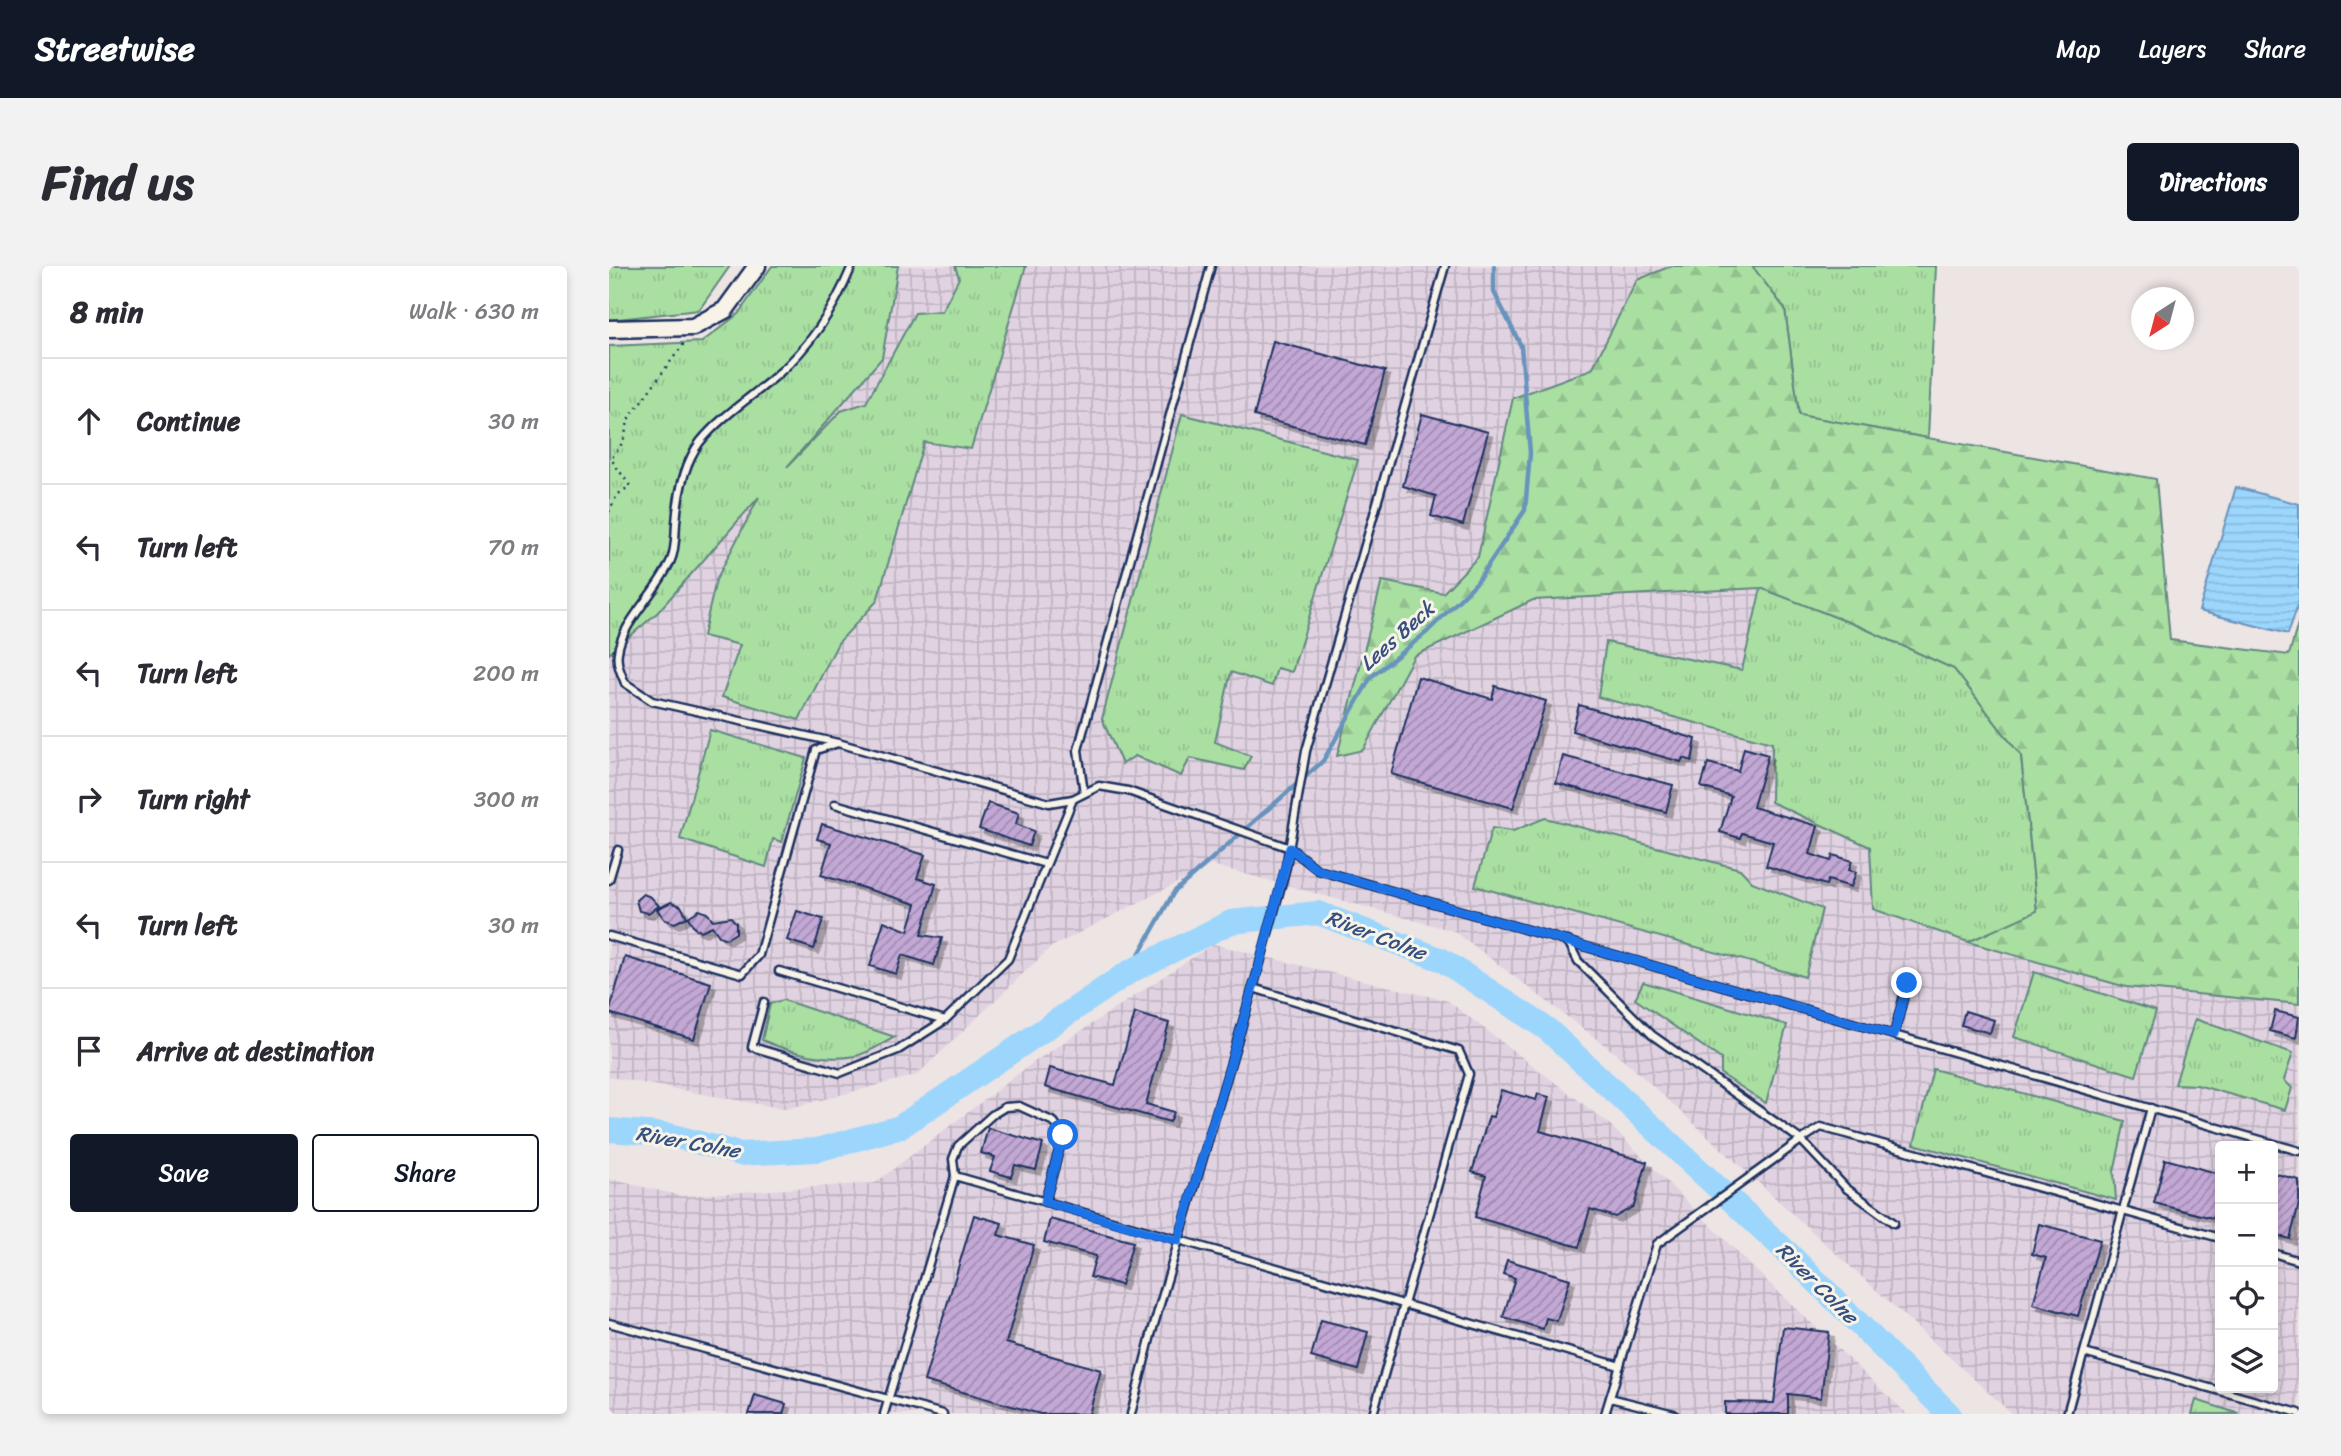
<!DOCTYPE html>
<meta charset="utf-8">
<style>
body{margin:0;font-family:Sriracha,sans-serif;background:#f2f2f3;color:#2b2b33}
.controls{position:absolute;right:21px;bottom:21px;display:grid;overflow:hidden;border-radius:7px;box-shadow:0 4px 10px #0003}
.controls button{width:63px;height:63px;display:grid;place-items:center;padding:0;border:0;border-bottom:2px solid #e1e1e2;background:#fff;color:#2b2b33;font:35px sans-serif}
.compass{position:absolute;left:1522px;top:21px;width:63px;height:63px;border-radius:50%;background:#fff;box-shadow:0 4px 10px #0003;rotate:216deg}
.stop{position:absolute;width:21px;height:21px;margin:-16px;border:5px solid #1a73e8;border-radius:50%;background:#fff}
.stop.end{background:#1a73e8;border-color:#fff;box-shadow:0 2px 7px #0008}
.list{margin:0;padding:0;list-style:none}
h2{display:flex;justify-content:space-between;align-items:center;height:91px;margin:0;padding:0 28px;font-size:30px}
h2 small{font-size:23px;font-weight:400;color:#7c7c81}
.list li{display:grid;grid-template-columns:46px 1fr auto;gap:21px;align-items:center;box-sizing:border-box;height:126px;padding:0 28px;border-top:2px solid #e1e1e2}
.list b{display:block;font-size:26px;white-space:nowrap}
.list em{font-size:23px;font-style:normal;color:#7c7c81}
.actions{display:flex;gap:14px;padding:21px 28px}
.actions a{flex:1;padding:16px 0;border:2px solid #111827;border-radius:7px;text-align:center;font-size:24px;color:#111827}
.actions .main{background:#111827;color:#fff}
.icon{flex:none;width:38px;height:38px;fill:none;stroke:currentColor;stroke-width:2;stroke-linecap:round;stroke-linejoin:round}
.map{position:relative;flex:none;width:1690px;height:1148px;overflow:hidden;border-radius:7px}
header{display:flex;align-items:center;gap:42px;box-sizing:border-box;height:98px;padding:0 35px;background:#111827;color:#fff}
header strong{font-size:33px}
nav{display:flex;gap:38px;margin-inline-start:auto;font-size:24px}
.intro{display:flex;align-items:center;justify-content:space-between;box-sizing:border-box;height:168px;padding:0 42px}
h1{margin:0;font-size:49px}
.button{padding:18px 32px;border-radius:7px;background:#111827;color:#fff;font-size:24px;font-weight:700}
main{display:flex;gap:42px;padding:0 42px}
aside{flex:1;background:#fff;border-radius:7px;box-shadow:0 4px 10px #0003}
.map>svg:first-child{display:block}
</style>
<header>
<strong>Streetwise</strong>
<nav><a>Map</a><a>Layers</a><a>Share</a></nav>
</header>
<div class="intro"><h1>Find us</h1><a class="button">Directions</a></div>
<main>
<aside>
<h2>8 min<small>Walk · 630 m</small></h2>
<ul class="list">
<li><svg class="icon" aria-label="ahead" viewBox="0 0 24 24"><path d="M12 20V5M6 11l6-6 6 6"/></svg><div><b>Continue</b></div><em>30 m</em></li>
<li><svg class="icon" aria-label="left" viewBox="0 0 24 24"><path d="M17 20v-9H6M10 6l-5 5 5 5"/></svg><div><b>Turn left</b></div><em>70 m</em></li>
<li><svg class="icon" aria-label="left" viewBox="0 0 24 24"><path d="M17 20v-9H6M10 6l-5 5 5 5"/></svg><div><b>Turn left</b></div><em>200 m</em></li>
<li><svg class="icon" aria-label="right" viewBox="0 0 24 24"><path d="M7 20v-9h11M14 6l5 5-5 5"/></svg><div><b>Turn right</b></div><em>300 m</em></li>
<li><svg class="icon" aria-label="left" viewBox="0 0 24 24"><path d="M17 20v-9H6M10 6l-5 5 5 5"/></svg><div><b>Turn left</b></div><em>30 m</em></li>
<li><svg class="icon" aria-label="arrive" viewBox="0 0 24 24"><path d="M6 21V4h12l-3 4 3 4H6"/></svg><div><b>Arrive at destination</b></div></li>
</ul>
<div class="actions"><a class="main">Save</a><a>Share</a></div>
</aside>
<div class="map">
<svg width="1690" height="1148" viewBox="0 0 1690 1148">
<defs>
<pattern id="industrial-grid" width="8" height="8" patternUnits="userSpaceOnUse" patternTransform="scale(1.75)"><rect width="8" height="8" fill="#e0d2e0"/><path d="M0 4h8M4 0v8" fill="none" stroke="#c0b5c3"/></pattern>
<pattern id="grass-tufts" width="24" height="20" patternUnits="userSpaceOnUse" patternTransform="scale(1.75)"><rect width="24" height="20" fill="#aadfa2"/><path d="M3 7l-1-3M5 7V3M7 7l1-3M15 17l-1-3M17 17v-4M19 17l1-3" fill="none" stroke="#92c08e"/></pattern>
<pattern id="forest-firs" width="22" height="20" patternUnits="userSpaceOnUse" patternTransform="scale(1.75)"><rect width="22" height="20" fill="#aadfa2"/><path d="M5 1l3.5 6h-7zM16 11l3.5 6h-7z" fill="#92c08e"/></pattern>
<pattern id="water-rules" width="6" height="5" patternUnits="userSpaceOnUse" patternTransform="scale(1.75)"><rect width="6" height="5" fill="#9cd6fc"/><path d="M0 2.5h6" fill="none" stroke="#86b8da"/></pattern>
<pattern id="building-hatch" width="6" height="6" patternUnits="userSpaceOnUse" patternTransform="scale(1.75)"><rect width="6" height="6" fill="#c3a8d5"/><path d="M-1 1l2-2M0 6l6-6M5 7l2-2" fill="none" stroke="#9e89b0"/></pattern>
<filter id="shadow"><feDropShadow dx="5" dy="5" stdDeviation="0" flood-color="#0004"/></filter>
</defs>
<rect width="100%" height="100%" fill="#ede4e4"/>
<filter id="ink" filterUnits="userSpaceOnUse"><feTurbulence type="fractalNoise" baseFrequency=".0143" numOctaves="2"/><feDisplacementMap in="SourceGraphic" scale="14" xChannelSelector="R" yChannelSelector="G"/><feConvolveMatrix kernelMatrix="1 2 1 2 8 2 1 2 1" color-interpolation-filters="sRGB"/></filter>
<g filter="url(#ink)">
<g fill="url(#industrial-grid)" fill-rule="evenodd">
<path d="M289,0H1062L1028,14L983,104L904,132L869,291L834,327L729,489L754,483L805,390L924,334L1152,322L1134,404L998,376L989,431L1164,477L1163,536L1262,581L1264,643L1517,721L1690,738V1148H1403L1014,793L845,665L603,599L442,681L308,809L177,843L0,811V388L48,347L273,92ZM1611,880H1664V1122H1611Z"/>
<polygon points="604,678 839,735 999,857 1141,999 1298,1148 0,1148 0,913 73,930 266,917 425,796"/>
</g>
<g fill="url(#grass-tufts)" stroke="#628780" stroke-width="2">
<polygon points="0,0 121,0 90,44 0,54"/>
<polygon points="163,0 289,0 273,92 178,201 232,145 257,137 306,47 333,45 350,12 346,0 417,0 362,183 315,176 268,335 229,377 190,454 113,431 131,379 94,370 107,314 150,231 48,347 0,388 0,80 93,76 129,48"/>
<polygon points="1327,0 1319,172 1190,149 1176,43 1143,0"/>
<polygon points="573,148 749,194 683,406 668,402 663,420 622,406 606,476 642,490 635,504 581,492 572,510 526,490 513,498 493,453"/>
<polygon points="1152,322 1252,361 1345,403 1412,490 1428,646 1359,676 1264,643 1261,581 1162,536 1163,477 989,431 997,376 1133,404"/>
<polygon points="101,464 197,492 173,576 164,573 157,601 71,573"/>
<polygon points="936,552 1131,603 1143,616 1213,643 1196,711 866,620 883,562 904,565"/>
<polygon points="1425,706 1547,745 1527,810 1405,771"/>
<polygon points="1034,716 1178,759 1157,837 1112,808 1112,793 1026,733"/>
<path d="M174,734L286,771C274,777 259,788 246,790C217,796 180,786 153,774L161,738Z"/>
<polygon points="1586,753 1684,787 1675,814 1683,822 1676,844 1588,819 1566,818"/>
<polygon points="1324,803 1516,855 1505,906 1507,934 1305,878"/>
<polygon points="1587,1134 1631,1148 1583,1148"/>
</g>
<polygon fill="url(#forest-firs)" stroke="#628780" stroke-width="2" points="1062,0 1143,0 1176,43 1190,149 1547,213 1561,374 1680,389 1690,354 1690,738 1517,721 1359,676 1428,645 1412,490 1345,403 1252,361 1152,322 924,334 805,390 754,484 728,490 773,315 834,327 869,291 904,132 983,103 1028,14"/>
<polygon fill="url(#water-rules)" stroke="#6893bd" stroke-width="2" points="1627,221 1690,238 1690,335 1679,368 1590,345"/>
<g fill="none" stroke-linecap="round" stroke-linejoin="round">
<polyline stroke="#6893bd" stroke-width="4.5" points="520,706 565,626 714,495 762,411 818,366 868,316 916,244 921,187 912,80 885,26 885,0"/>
<polyline stroke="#9cd6fc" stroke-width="24" points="0,864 61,869 131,888 208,884 291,861 520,706 622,656 709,647 833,694 938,763 1179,987 1340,1148"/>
</g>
<g fill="url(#building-hatch)" stroke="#1b2f5e" stroke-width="2" filter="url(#shadow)">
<polygon points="664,75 776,105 756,179 645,150"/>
<polygon points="813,148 879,166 854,259 822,250 827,230 794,220"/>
<polygon points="809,411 883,433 886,420 937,435 904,542 782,508"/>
<polygon points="970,439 1087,473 1083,495 1074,492 1072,496 963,465"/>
<polygon points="1135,482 1159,489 1144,541 1209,560 1201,588 1222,595 1224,589 1243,595 1240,604 1247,606 1242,621 1219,614 1217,619 1157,600 1164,576 1133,567 1131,572 1111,566 1122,530 1092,521 1099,497 1129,505"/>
<polygon points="954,490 1064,519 1057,546 947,517"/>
<polygon points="379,537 410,547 407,558 425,565 420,580 370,563"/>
<polygon points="213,558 316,589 308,612 327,618 312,669 333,672 325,699 293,689 287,708 261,700 275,655 299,665 307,638 212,609 222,577 208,573"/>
<polygon points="34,628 42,631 50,640 39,647 30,645 27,634"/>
<polygon points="62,636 72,640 78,651 66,657 56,654 48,643"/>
<polygon points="90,644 98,647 104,654 122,651 127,657 127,667 117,673 110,670 103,660 92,665 85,662 79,651"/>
<polygon points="188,645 214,653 205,683 178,674"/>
<polygon points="16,691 102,717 85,773 0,747"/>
<polygon points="1356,745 1385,754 1381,767 1352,759"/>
<polygon points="1666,745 1690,751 1687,772 1661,765"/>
<polygon points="526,747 560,757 537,838 565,846 561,856 436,821 441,802 506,819"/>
<polygon points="892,824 927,834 929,828 940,831 931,865 1038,896 1025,940 1006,951 981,943 970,981 866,951 877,910 863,906 880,850 884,851"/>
<polygon points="379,862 434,878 427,904 406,899 402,911 381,905 386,891 372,887"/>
<polygon points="1556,893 1611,908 1611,954 1545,937"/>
<polygon points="1664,907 1690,914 1690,937 1681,973 1664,968"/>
<polygon points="365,949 393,957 389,969 425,979 397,1077 492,1104 480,1148 431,1148 315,1115"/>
<polygon points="441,953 524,976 512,1019 481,1011 487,990 435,976"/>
<polygon points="1430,958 1491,974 1469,1050 1424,1038 1437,992 1423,988"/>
<polygon points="898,994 961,1013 948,1055 937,1052 934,1063 894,1051 906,1012 894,1008"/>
<polygon points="712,1054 759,1066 749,1104 702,1091"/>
<polygon points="1174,1061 1220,1066 1212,1132 1179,1128 1179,1148 1116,1148 1116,1136 1165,1137"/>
<polygon points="146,1129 177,1138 174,1148 140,1148"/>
</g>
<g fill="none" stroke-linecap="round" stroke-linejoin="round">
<g stroke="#1b2f5e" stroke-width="11">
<g id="lane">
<path d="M229,477L43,435L16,417C12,407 7,397 9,386C13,356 50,324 62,294C67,282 66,270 67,257C69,229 74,199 91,176C112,150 143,131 168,109C202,80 226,41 243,0"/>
<polyline points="475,527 469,484 602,0"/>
<polyline points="226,538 437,598"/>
<polyline points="0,614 9,584"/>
<polyline points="0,670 133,708 150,689 207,484 229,477 440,537 464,533"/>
<polyline points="959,675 969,695 1043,769 1192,874 1212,861 1611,972"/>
<polyline points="170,705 336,754"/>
<polyline points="644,722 850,785 860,808 764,1148"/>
<polyline points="155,736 143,781 231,807 289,784 336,754 399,693 464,533 490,520 519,525 681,582 709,604 1690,885"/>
<polyline points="1285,769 1298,717"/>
<polyline points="346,910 344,893 349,880 383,849 396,841 410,840 445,856 454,869 436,936"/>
<polyline points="1664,987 1690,995"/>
<polyline points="0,1057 334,1148"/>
<polyline points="1475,1087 1690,1147"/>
<polyline points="1001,1132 1065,1148"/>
<polyline points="275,1148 346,910 1011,1100"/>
<polyline points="522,1148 542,1069 650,701 677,601 697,485 836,0"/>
<polyline points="996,1148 1048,978 1192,874 1237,922 1285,957"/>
<polyline points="1458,1148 1542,842"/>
</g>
</g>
<g stroke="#1b2f5e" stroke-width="21">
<polyline id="secondary" points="0,63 84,61 116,44 148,0"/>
</g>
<polyline stroke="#1b2f5e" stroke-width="2.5" stroke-dasharray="2 5" stroke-linecap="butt" points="0,246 8,229 21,220 2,193 14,176 20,152 76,76"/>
<use href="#lane" stroke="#f7f3e8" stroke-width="6"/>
<use href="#secondary" stroke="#f7f3e8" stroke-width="16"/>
</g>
</g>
<g fill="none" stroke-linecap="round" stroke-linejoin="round" filter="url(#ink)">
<polyline stroke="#1a73e8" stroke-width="9" points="454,869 436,936 569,975 650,701 681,582 709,604 1285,769 1298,717"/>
</g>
<g text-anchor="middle" stroke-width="6" stroke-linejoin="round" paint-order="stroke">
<g font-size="21" font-style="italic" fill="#35507e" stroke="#f7f3e8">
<text transform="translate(788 370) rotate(-42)" y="7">Lees Beck</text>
<text transform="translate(767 669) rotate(21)" y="7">River Colne</text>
<text transform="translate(79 876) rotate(10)" y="7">River Colne</text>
<text transform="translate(1208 1017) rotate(45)" y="7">River Colne</text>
</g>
</g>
</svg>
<div class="controls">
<button>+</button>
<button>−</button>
<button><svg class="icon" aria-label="locate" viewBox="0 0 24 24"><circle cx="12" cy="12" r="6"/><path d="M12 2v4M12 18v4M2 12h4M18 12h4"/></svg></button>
<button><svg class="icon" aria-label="layers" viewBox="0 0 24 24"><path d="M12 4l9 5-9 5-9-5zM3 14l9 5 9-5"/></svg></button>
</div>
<svg class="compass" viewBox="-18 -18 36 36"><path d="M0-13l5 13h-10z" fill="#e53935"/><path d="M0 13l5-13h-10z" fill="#7c7c81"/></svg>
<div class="stop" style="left:454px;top:869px"></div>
<div class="stop end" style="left:1298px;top:717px"></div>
</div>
</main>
